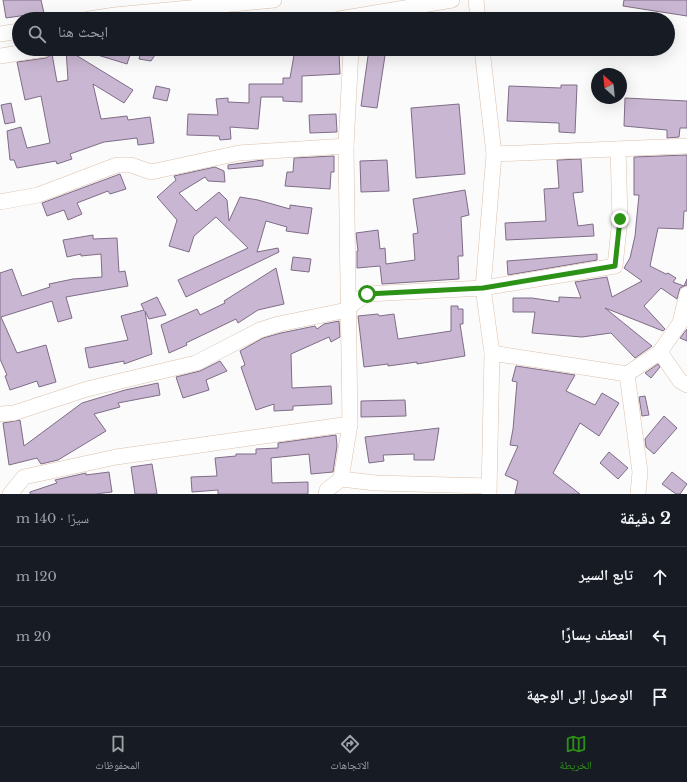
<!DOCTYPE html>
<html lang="ar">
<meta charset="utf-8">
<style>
body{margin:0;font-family:"Libre Baskerville","Noto Naskh Arabic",serif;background:#20242c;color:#f1f3f6;direction:rtl}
.compass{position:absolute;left:591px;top:68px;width:36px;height:36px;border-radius:50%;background:#171b24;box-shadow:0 4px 16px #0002;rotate:333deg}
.stop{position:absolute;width:12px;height:12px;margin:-9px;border:3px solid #2c9216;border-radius:50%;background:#fff}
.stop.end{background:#2c9216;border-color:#fff;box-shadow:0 1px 4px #0008}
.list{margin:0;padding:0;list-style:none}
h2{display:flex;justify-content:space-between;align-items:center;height:52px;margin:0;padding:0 16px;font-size:17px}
h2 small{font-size:13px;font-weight:400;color:#9ea1a6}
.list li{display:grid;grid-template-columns:26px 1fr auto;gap:12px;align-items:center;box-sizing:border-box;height:60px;padding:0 16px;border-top:1px solid #363941}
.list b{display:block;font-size:15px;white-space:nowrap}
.list em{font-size:13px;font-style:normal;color:#9ea1a6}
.icon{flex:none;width:22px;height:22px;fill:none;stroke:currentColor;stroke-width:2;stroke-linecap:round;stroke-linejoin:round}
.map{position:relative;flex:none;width:687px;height:494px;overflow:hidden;direction:ltr}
.search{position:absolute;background:#171b24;box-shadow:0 4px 16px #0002;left:12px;right:12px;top:12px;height:44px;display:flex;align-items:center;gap:10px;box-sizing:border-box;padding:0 14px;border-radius:22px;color:#9ea1a6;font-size:15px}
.sheet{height:232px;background:#171b24}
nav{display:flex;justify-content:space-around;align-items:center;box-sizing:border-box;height:56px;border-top:1px solid #363941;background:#171b24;font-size:11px;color:#9ea1a6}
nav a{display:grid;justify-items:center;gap:2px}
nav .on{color:#2c9216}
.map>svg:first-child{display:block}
</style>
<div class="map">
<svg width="687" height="494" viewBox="0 0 687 494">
<rect width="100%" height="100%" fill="#fbfbfb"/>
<g fill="#c9b6d2" stroke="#7f6d87">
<polygon points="3,0 41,0 44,13 28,17 27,15 6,18"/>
<polygon points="624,0 687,0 687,16 623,6"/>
<polygon points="66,49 133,90 124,103 93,84 101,119 127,116 128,120 150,117 154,143 138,145 137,138 104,142 70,154 72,159 57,164 56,161 17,168 14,160 10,160 7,131 21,127 27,148 50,143 41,96 25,100 17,62 46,58 52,54 57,82 68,80"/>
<polygon points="116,49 132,49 127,64 91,53"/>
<polygon points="141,49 159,49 151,61 139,59"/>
<polygon points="369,49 386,49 377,108 361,106"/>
<polygon points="339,52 340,74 302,76 302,102 283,101 283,97 261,97 258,129 230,127 231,139 220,140 219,136 187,135 188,114 218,115 216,99 228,98 228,102 249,103 249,84 283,84 283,78 290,78 294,55"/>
<polygon points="561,85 577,85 575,133 559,132 559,123 507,121 509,86 561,88"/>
<polygon points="156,86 170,89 167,101 153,98"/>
<polygon points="625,98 687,101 687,128 680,128 679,137 667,138 667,130 624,126"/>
<polygon points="11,103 15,122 5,124 1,105"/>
<polygon points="459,104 465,174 416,178 411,108"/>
<polygon points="336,114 337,132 310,133 309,115"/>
<polygon points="687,155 687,211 684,211 683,229 658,228 650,266 666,274 668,273 676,278 673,282 684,286 687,279 687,285 680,288 677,299 661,288 644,306 665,329 663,331 605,308 652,346 635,358 611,333 582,337 532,333 535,312 513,312 513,298 532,298 559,302 559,297 581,298 575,282 607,277 612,297 642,281 624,268 630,258 635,236 639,195 634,195 634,157"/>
<polygon points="334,156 334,172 331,172 330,189 285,186 287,172 293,172 294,158"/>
<polygon points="581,159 583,192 573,193 578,226 593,224 594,236 506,240 505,223 546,221 544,189 559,188 557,160"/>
<polygon points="263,160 263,166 228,169 228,165"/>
<polygon points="387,160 389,191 361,192 360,161"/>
<polygon points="215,167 224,171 225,182 208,181 205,177 179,193 196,211 219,192 227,200 229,221 240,197 258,200 290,209 290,205 312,208 308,234 286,231 287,227 266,221 257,252 278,248 279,252 186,297 178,280 248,248 216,217 194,236 189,252 169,246 177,220 157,197 176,180 174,176"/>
<polygon points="120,174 126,189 110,194 108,191 77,203 82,214 68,220 64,210 47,216 42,203"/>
<polygon points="465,190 469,215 461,217 463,256 458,256 459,279 382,284 380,266 357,268 357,251 358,251 356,233 378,230 380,249 385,248 386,264 415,260 413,234 418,233 413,199"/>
<polygon points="93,235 93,239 117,238 119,272 125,271 128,286 66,297 72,318 58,322 52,301 1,317 17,353 46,345 56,382 39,387 37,381 10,390 5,376 7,375 0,359 0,273 12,269 22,296 50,287 49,284 73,279 102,277 101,254 81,256 81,254 67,257 63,240"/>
<polygon points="597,254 597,260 508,275 507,261"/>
<polygon points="293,257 311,259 309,272 291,270"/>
<polygon points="276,268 284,304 258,310 238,323 236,319 186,343 187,345 169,353 161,325 197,309 200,315 225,303 224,301"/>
<polygon points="157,297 166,315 149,319 145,311 152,354 124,364 124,361 89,368 85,348 128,340 121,316 144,310 141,304"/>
<polygon points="451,306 458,306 458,309 463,309 463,324 460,324 465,356 417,364 417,362 388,366 388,364 364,367 358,316 378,314 379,316 394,314 398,339 451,331"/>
<polygon points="339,321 340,337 331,342 329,337 291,354 292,388 331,386 332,404 293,406 293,410 274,411 274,404 256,410 241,367 245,365 240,351 263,338 281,333 315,326 317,329 324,324"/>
<polygon points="687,329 687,341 680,338"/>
<polygon points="220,361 227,371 206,380 209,390 183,398 176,377 200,371"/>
<polygon points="658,364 660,367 651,378 645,373"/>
<polygon points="516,366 575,375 566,391 595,405 602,393 619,403 599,436 580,423 553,473 580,494 515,494 518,481 505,475 518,446 510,445 513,429 517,382 512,381"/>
<polygon points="158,383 160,395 118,403 120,407 94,414 106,431 58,460 41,464 37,458 9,465 3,423 20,420 24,446 82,403 125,390"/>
<polygon points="645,396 649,415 642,416 639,397"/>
<polygon points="405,400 406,416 361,417 361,401"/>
<polygon points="664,416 677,428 654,454 646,447 645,439"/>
<polygon points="439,428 434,460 414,460 414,454 383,455 384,461 369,463 365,437"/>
<polygon points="336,435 337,446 333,472 311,474 309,454 271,458 272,483 308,482 308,494 218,494 218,490 192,492 191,477 217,476 215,458 236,456 236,454 256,454 256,449 278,448 278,443"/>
<polygon points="609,452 628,468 618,479 600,463"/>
<polygon points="152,464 157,494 135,494 131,467"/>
<polygon points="109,472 112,492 95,494 30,494 30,492 57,483 55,480 86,473 86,475"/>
<polygon points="672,472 687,484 680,494 676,494 662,484"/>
</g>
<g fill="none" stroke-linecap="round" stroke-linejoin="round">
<g stroke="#dcc0ab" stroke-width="16">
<g id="minor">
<polyline points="476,0 478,19"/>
<polyline points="89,19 115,15 274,0"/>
<polyline points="339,19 452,0"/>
<polyline points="0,34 19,31"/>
<polyline points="482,49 494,154 483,288 492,353 489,494"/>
<polyline points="0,56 45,49"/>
<polyline points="494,154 687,146"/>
<polyline points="0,202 38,195 117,165 131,165 151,172 239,153 346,146"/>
<polyline points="660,352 680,381 687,385"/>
<polyline points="492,353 627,374 660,352 680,323 687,294"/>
<polyline points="627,374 640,472 638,494"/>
<polyline points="0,414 14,413 87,389 196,363 260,330 279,324 347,310 354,303 367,294 483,288 615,266 620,219 618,149"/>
<polyline points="350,424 341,479 376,483 488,486"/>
<polyline points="10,494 24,477 116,457 350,424 346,146 351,49"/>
<polyline points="326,494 327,490 341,479"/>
</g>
</g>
<use href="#minor" stroke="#fff" stroke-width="15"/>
</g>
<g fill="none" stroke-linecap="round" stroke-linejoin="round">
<polyline stroke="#2c9216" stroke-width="5" points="367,294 483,288 615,266 620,219"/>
</g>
</svg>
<svg class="compass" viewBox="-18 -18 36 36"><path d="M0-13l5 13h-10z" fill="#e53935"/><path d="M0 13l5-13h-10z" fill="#9ea1a6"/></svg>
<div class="stop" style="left:367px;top:294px"></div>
<div class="stop end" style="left:620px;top:219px"></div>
<div class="search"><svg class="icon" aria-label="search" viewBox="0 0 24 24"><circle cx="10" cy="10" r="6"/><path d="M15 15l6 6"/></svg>ابحث هنا</div>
</div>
<section class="sheet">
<h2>2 دقيقة<small>سيرًا · 140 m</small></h2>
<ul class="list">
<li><svg class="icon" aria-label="ahead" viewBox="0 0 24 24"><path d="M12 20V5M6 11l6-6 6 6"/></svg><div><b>تابع السير</b></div><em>120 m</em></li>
<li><svg class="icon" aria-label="left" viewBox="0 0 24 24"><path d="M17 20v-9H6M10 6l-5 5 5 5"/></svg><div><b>انعطف يسارًا</b></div><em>20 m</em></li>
<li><svg class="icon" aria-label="arrive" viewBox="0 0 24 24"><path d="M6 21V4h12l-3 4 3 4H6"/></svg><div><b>الوصول إلى الوجهة</b></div></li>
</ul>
</section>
<nav>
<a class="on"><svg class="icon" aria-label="map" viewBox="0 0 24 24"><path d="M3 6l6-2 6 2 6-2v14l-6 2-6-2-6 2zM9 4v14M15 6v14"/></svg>الخريطة</a>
<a><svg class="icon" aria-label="directions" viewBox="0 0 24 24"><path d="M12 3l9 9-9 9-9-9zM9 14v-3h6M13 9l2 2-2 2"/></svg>الاتجاهات</a>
<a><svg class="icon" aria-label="saved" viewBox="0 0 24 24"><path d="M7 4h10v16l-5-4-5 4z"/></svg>المحفوظات</a>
</nav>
